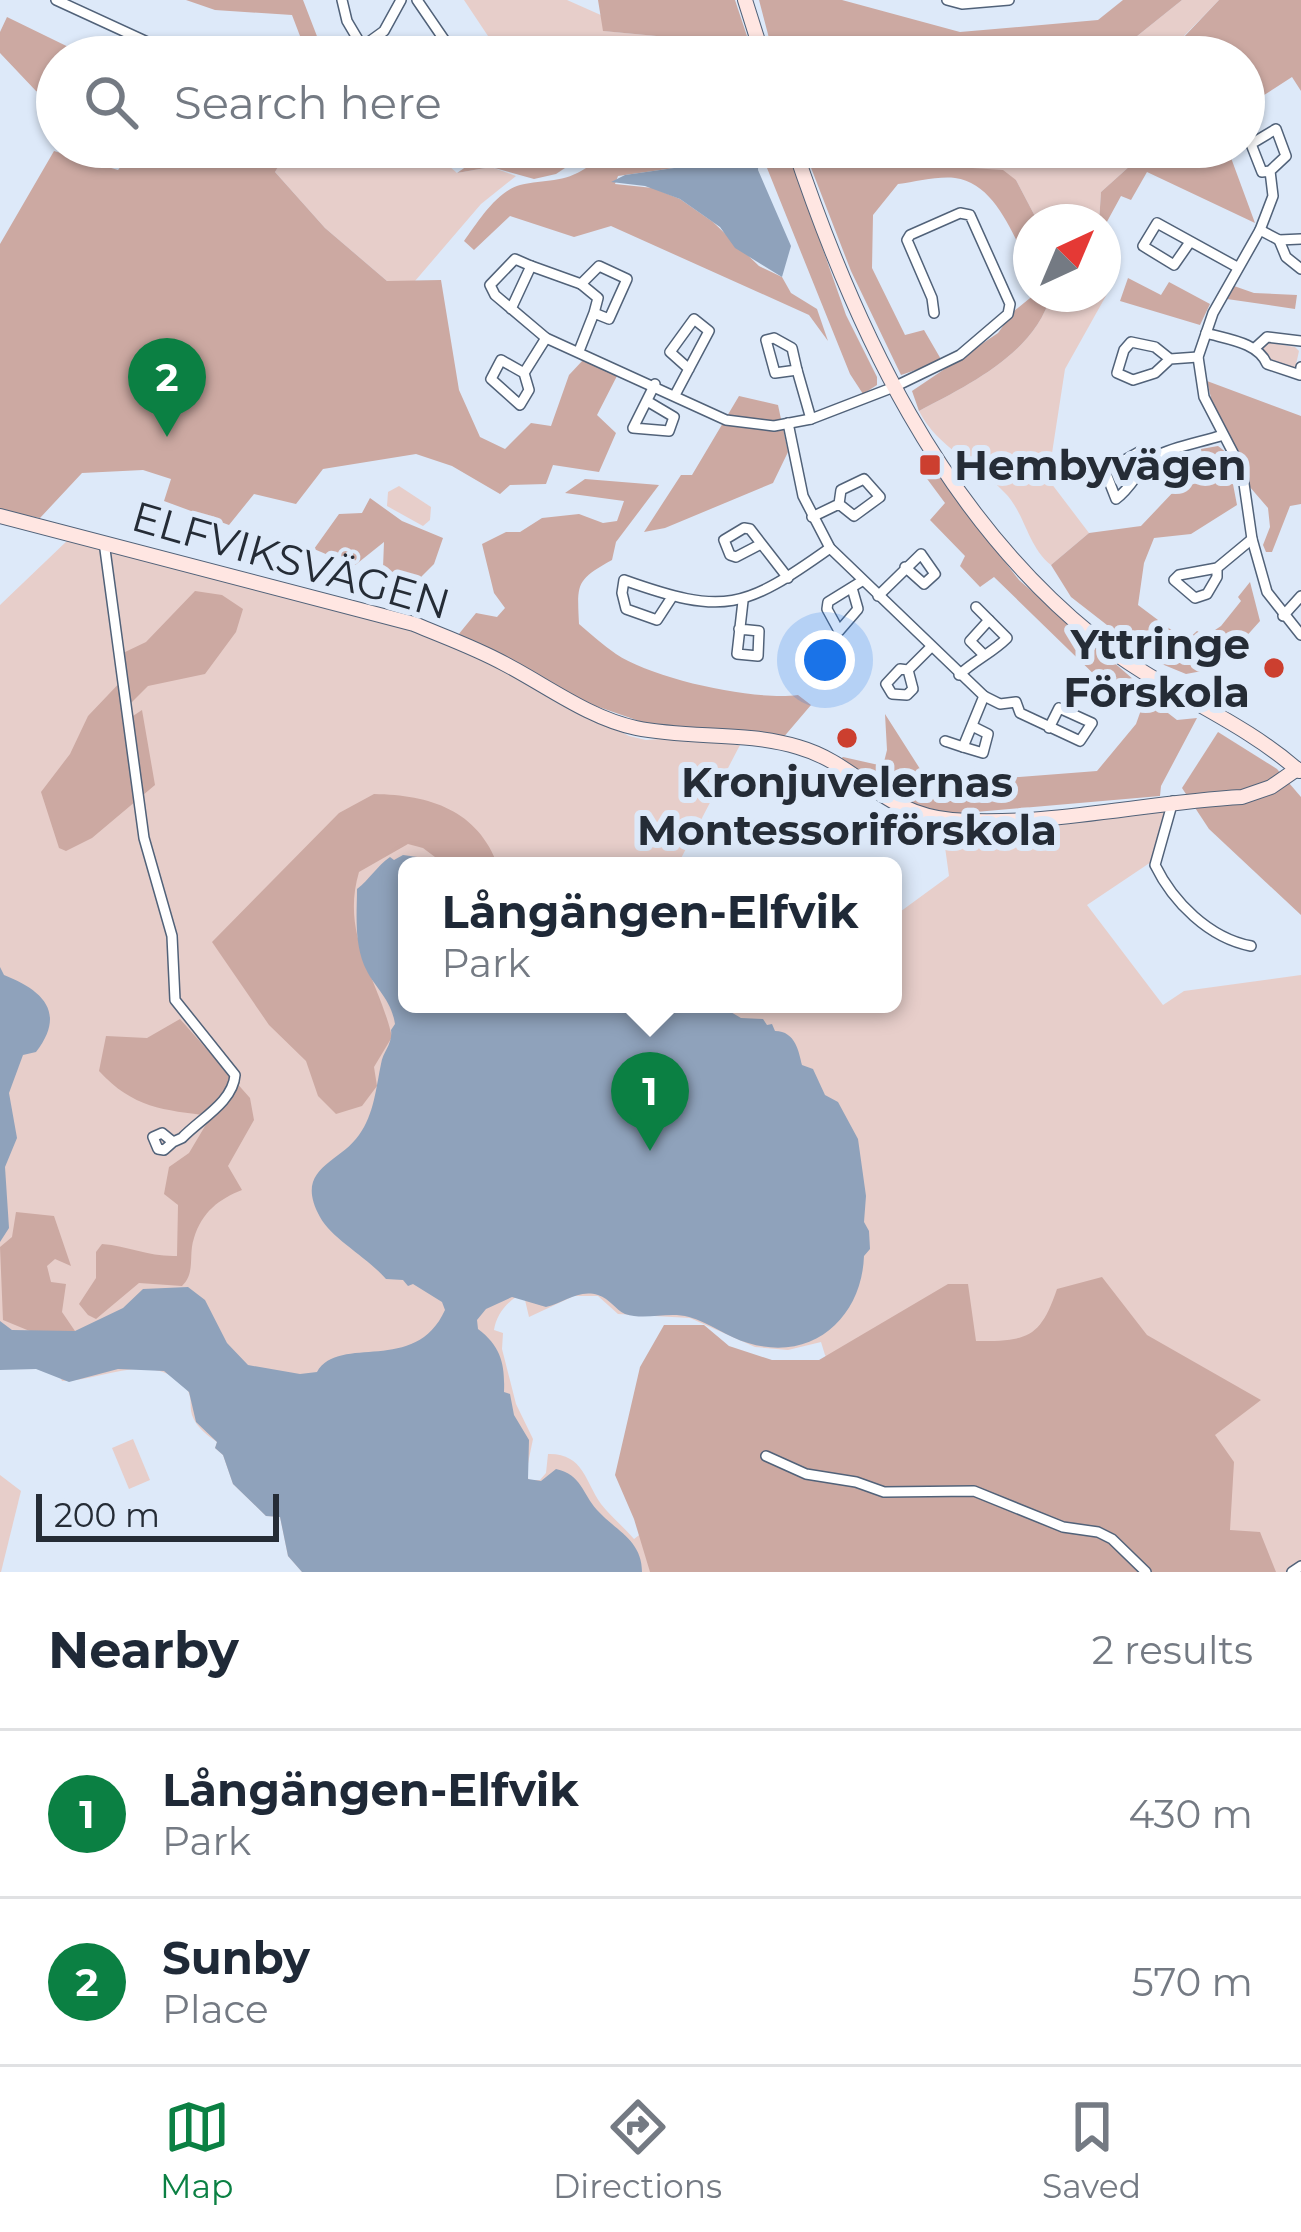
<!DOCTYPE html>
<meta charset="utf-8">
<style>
body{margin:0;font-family:Montserrat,sans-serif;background:#f2f2f3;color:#1f2937}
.compass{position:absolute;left:1013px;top:204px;width:108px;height:108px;border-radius:50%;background:#fff;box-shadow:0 3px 9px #0004;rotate:44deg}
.scale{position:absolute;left:36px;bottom:30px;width:243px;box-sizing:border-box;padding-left:12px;border:6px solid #252c36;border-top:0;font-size:33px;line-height:42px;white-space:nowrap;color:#252c36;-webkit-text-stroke:9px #dde9f9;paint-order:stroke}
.you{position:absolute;left:825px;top:660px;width:42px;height:42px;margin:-30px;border:9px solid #fff;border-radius:50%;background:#1a73e8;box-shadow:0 0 0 18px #1a73e833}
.badge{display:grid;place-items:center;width:78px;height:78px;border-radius:50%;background:#0b8043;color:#fff;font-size:39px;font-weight:700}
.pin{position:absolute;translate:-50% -99px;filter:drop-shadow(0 3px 6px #0008)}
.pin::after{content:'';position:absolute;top:63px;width:42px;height:36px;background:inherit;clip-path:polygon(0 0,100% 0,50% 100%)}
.popup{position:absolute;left:398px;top:857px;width:504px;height:156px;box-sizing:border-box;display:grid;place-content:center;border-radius:18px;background:#fff;filter:drop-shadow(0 3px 9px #0005);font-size:39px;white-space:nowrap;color:#747a83}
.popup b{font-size:45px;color:#1f2937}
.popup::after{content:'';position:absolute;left:50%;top:100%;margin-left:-24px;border:24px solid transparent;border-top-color:#fff}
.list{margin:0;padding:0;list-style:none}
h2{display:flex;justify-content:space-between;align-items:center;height:156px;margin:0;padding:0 48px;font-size:51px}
h2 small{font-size:39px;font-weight:400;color:#747a83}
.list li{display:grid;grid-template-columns:78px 1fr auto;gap:36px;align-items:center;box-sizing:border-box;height:168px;padding:0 48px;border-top:3px solid #e0e1e3}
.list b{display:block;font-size:45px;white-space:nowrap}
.list p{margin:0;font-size:39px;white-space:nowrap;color:#747a83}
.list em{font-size:39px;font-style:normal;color:#747a83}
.icon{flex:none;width:66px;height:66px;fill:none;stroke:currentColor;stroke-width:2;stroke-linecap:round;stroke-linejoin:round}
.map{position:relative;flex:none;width:1301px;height:1572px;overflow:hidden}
.search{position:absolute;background:#fff;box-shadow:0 3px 9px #0004;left:36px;right:36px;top:36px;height:132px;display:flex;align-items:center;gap:30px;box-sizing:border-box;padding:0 42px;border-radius:66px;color:#747a83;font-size:45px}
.sheet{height:492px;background:#fff}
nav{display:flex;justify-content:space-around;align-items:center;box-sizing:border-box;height:168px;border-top:3px solid #e0e1e3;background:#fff;font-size:33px;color:#747a83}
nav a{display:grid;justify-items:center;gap:6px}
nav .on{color:#0b8043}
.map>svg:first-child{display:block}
</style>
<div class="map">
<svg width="1301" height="1572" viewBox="0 0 1301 1572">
<rect width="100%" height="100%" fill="#dde9f9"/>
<g fill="#e7ceca" fill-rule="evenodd">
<polygon points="464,0 567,0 603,16 604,31 667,37 675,45 674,57 502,57"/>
<polygon points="1182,0 1219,0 1182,38 1182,57 1111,57"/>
<polygon points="809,41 918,57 802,57"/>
<polygon points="289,147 334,157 341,147 386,147 422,161 440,158 457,173 491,167 516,176 481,204 415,281 387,281 325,228 275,172"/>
<polygon points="906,147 1151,147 1101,192 1099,222 1038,222 1016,180 957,167 927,151"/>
<path d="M1103,280L1112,285L1065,369L1048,479L1089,533L1051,565C1027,546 1025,512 1004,492C977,464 937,447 919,411C968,385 1036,353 1051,294H1103Z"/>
<polygon points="1266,342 1295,347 1299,351 1295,369 1272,362 1261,347"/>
<polygon points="399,486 431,507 430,520 423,526 387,506 388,492"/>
<path d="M69,539L392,622L452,645L629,736L646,740L688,737L740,745L677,866H407V1004H893V917L949,876L945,847L895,830L906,816L955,822L1173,807L1157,858L1087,905L1163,1005L1184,991L1301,975V1572H302L288,1556L280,1517L266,1516L233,1484L223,1455L215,1448L217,1442C208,1436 196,1427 192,1415C189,1404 193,1398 186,1388C153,1349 101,1381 62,1381L59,1375L48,1372L0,1336V605ZM574,1296H598L618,1314L690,1318L755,1347L788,1350L821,1342L825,1355L870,1406L673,1509L634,1539C624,1527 610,1516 601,1504C585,1481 583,1453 548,1454L546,1473L540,1480H529L526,1473L533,1439L516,1404L502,1349L503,1333L494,1330C496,1317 504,1305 516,1297L525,1300L529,1317Z"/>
<polygon points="133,1439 150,1480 129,1489 112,1448"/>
<polygon points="0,1475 21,1491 1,1572 0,1572"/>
</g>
<g fill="#cca9a2">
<polygon points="186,0 303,0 325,57 308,57 292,15 215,10"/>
<polygon points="598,0 735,0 754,57 674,57 675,45 667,37 603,31"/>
<polygon points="759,0 842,0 960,32 1098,20 1123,0 1182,0 1111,57 918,57 809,41 802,57 774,57"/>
<polygon points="1219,0 1301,0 1301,91 1292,77 1244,108 1244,57 1182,57 1182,39"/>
<polygon points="7,17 89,57 57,57 57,102 36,91 0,53 0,32"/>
<polygon points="137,147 341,147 334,157 289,148 275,172 325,228 387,281 441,280 459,390 480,437 505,449 531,423 551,426 569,375 584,359 618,374 597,415 616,433 599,472 553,465 546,484 510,485 500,494 452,466 416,454 323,469 296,504 254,494 229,525 164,501 171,479 143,470 82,473 40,518 9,512 0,523 0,244 54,151 118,170"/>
<polygon points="494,147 578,147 580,158 556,174 534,179 491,167 457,173"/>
<path d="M590,147H607L610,151L616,147H708L674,168L618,176L615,184L653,188L680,199L713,222L759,266L782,277L791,293L817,309L828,341L809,315L611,226L574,237L510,216L474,250L464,241C478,222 496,192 520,185C545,179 564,183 586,168Z"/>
<polygon points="769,147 787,147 846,315 877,377 877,385 863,394 850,374 767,168"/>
<path d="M803,147H906L927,151L957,167L1003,170L1016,180L1038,222H1031V270C1014,238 996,183 955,178C937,176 916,182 898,184L873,215L872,268L905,335L924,330L942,361L901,375L851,271Z"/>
<polygon points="1151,147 1227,147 1255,223 1147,172 1131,200 1121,196 1103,229 1103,222 1099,222 1101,192"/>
<polygon points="1128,278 1161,295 1169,282 1210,304 1200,325 1120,301"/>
<polygon points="1234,286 1254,293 1297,295 1295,309 1227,299"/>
<path d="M1035,294H1051C1036,353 968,385 919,411L912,391L998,333L1014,311Z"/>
<polygon points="1207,381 1301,416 1301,504 1290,506 1272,552 1266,552 1263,545 1270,527 1268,508 1249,486 1242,459 1212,402"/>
<polygon points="739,396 778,405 788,452 773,483 665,528 644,532 681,475 692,475"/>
<polygon points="1218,446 1227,453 1237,505 1191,534 1154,538 1144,563 1138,605 1186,641 1197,631 1206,636 1221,626 1241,601 1238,597 1250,582 1260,621 1218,668 1186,674 1152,660 1071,597 1051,565 1089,533 1141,526 1177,488 1206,481 1201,449"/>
<polygon points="924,465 938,475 1019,580 1134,680 1152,688 1124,697 1104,684 994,577 980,587 960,566 965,556 930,520 945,503 919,468"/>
<path d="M585,479L659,485L616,542L612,560C576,580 577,583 579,624C591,634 603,645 616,654C653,679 754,701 798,695L811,705L782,739L642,722L590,704L458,635L476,613L497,617L505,608L494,593L482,544L506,532H520L542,518L579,514L603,523L617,521L624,501L565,493Z"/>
<polygon points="370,498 402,521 443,538 434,564 416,582 383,568 384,542 354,566 314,549 339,514 362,513"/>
<polygon points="195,591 222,595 243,609 236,632 205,674 148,686 130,704 130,718 142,710 155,785 92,838 66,851 59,848 41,792 70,754 88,716 127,675 123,653 146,642"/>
<polygon points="1146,696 1177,720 1197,718 1161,786 1160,796 953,814 903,802 839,760 843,757 883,766 887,750 885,714 929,783 971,790 1007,778 1097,771 1136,724"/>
<polygon points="1218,732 1277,769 1301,797 1301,915 1209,829 1182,788"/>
<path d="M374,794C430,795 478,810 498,866H447L423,848L408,844L359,872C340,936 379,979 392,1037L374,1067L377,1086L362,1106L336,1114L318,1096L306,1061L269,1025L212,942L339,813Z"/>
<path d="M180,1019L250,1098L254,1120L228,1166L242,1190C219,1199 202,1212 194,1238C188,1256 196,1272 182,1286L139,1283L96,1319L88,1315L79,1304L96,1278V1252L102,1244C129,1246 149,1257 177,1256L178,1205L164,1194L169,1167L189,1153L211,1116C163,1110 133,1108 99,1071L106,1036L147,1038Z"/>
<polygon points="16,1212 54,1216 71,1266 55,1259 47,1266 51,1282 66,1284 62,1312 75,1331 32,1332 3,1320 0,1247 12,1237"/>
<path d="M1102,1277L1147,1335L1261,1400L1215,1435L1234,1462L1230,1530L1260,1532L1276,1572H650L634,1519L615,1475L640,1367L664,1325H704L729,1346L772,1360H819L948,1284H968L976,1341C1027,1341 1040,1339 1057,1289Z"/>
</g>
<g fill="#8fa2bb">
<polygon points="708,147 759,147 758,170 791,246 782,277 735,248 720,227 680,199 645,186 611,182 625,175 674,168"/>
<path d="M403,855L425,858L434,866H407V1004H717L741,1018L763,1019L767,1025L772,1024L775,1031C796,1031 799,1053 802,1065L813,1069L825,1095L838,1102L858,1139L866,1196L864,1222L869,1231L870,1249L864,1256C862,1316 814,1363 748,1343C727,1337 710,1323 689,1317C668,1311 646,1321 625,1314C616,1310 610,1299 598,1295C578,1289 564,1303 546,1307L512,1297L486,1309L477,1320L478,1329C502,1347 505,1366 504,1392L510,1394L514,1415L529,1440L528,1479L541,1481L556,1469C582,1475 582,1493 597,1510C616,1531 642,1540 642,1572H302L288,1556L280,1517L266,1516L233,1484L223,1455L215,1448L217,1442L196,1422L189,1392L164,1371L118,1369L69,1382L36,1369L0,1370V1321L12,1330L75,1331L123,1308L143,1289L188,1287L205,1300L227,1343L248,1365L300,1374L317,1372C340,1333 415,1376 445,1310L442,1302L413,1284L408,1286L403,1280L386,1279C367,1257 332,1239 320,1217C293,1168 339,1164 359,1135C374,1114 376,1088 381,1064C383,1051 393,1044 391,1030L395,1024C391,998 374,988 364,965C354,940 357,912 357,889C370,879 376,867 390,857L394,860Z"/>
<path d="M0,967L4,975C42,990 67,1012 36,1052L23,1055L9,1093L17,1138L5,1167L9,1228L0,1242Z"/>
</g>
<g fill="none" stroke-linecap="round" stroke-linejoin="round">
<g stroke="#516279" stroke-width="12">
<g id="street">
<polyline points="56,0 180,57"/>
<polyline points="342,0 347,21 363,48"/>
<polyline points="417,0 456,57"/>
<polyline points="947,0 962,4 1009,0"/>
<polyline points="348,57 384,31 401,0"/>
<polyline points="427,57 445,41"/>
<polyline points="423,151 428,147"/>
<polyline points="1270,171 1262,172 1251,144 1276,129 1286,156 1270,171 1273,196 1260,230 1213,313 1198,357 1204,397 1242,470 1252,539 1267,592 1301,635"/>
<polyline points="1260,230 1279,240 1301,239"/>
<polyline points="1279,240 1286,257 1301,269"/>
<polyline points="1190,242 1174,265 1143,246 1157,223 1237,267"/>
<polyline points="531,266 581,284"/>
<polyline points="511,309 531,266 515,259 490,285 495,295 546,338 726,420 774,426 811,419 894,387 960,355 1008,314 1010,304 970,215 960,213 910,235 907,240 932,298 934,313"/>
<path d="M1206,333C1226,339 1258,342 1267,364L1300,375L1301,367"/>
<polygon points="774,338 792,348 797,370 775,373 766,340"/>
<polyline points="1255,348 1267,337 1301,341"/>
<polyline points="579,351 594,313 609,319 627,279 599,266 581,284 598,298 594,313"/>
<polyline points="1170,359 1155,373 1133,380 1117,373 1124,350 1131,342 1155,347 1170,359 1198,357"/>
<polyline points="797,370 811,419"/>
<polyline points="524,373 529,390 520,405 491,379 501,360 524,373 546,338"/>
<polyline points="675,395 709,331 694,319 670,352 689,369"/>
<polyline points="647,401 674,417 669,431 633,428 655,384"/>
<polyline points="788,423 803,496 830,548 984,696 1000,704 1016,702 1020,713 1080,741 1092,723 1059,708 1049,728"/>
<path d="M1152,460L1139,452L1105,471L1116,499C1134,486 1139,466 1156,456C1175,446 1202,442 1223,435"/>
<polyline points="812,517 839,504 841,490 864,479 880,497 854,516 839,504"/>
<path d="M104,542L144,838L172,936L175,1000L235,1075C233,1102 200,1119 182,1138L173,1142L162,1133L153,1137L158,1149L164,1150L173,1142"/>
<polyline points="761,544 736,557 730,555 724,540 744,528 750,529 788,578"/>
<polyline points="1217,568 1217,577 1207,594 1195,598 1174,580 1179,575 1217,568 1252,539"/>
<polyline points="852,588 858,609 839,631 827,609 828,602 862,581"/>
<polyline points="878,596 921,554 935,574 924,584 905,567"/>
<path d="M672,597L657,620L626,609L622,593L624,580C725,616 744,609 830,548"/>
<polyline points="1283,616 1301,596"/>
<polyline points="739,629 759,631 758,656 737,654 743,601"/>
<polyline points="982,653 970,641 989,620"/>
<polyline points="908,670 913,689 907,695 892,694 886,684 900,669 908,670 931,647"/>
<path d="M959,675C975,660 992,653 1007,638L976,607"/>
<polyline points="972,726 988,734 983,753 963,747 984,696"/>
<polyline points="945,741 963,747"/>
<path d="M1173,801L1155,865C1173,902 1209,938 1251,946"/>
<polyline points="766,1456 806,1474 856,1482 884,1492 974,1491 1063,1527 1098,1532 1112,1539 1146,1572"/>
<polyline points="1292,1572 1301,1566"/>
</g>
</g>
<g stroke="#516279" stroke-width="16">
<g id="secondary">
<polyline points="745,0 763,57"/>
<path d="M794,147C855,330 941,513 1094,637C1158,690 1238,717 1299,771"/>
<path d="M0,516L414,624C445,637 476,648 505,664C547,686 589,718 636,728C689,739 745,731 798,747C858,764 882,814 952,820C1048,827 1146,802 1242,797L1271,787L1297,769"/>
</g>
</g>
<use href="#street" stroke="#fff" stroke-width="9"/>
<use href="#secondary" stroke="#ffe6e2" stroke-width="14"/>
</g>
<g fill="#cc3f2f" stroke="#dde9f9" stroke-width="4.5">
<rect x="918" y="453" width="24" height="24" rx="6"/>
<circle cx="1274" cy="668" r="12"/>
<circle cx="847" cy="738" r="12"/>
</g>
<g text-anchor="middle" stroke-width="12" stroke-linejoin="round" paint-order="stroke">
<g font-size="42" font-weight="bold" fill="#252c36" stroke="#dde9f9" text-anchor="start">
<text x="954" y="480">Hembyvägen</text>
<text x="1250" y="659" text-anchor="end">Yttringe<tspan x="1250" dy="48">Förskola</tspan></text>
<text x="847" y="797" text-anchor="middle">Kronjuvelernas<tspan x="847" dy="48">Montessoriförskola</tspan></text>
</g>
<g font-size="42" fill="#252c36" stroke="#dde9f9">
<text transform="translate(291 560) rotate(16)" y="15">ELFVIKSVÄGEN</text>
</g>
</g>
</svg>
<svg class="compass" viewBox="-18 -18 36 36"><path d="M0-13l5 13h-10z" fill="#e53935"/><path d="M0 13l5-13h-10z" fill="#747a83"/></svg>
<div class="scale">200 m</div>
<div class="you"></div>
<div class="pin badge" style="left:650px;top:1151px">1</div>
<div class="popup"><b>Långängen-Elfvik</b>Park</div>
<div class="pin badge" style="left:167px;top:437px">2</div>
<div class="search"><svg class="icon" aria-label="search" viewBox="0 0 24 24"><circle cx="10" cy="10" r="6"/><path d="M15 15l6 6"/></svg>Search here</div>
</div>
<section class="sheet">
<h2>Nearby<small>2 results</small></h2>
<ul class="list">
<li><span class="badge">1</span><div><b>Långängen-Elfvik</b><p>Park</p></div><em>430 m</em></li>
<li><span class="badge">2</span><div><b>Sunby</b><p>Place</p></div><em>570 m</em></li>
</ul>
</section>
<nav>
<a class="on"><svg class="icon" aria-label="map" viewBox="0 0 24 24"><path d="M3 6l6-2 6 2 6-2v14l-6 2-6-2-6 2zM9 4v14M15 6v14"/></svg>Map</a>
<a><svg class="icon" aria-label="directions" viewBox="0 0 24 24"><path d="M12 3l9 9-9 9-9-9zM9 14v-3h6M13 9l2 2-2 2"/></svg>Directions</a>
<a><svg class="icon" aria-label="saved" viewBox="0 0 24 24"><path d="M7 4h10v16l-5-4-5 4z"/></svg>Saved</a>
</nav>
